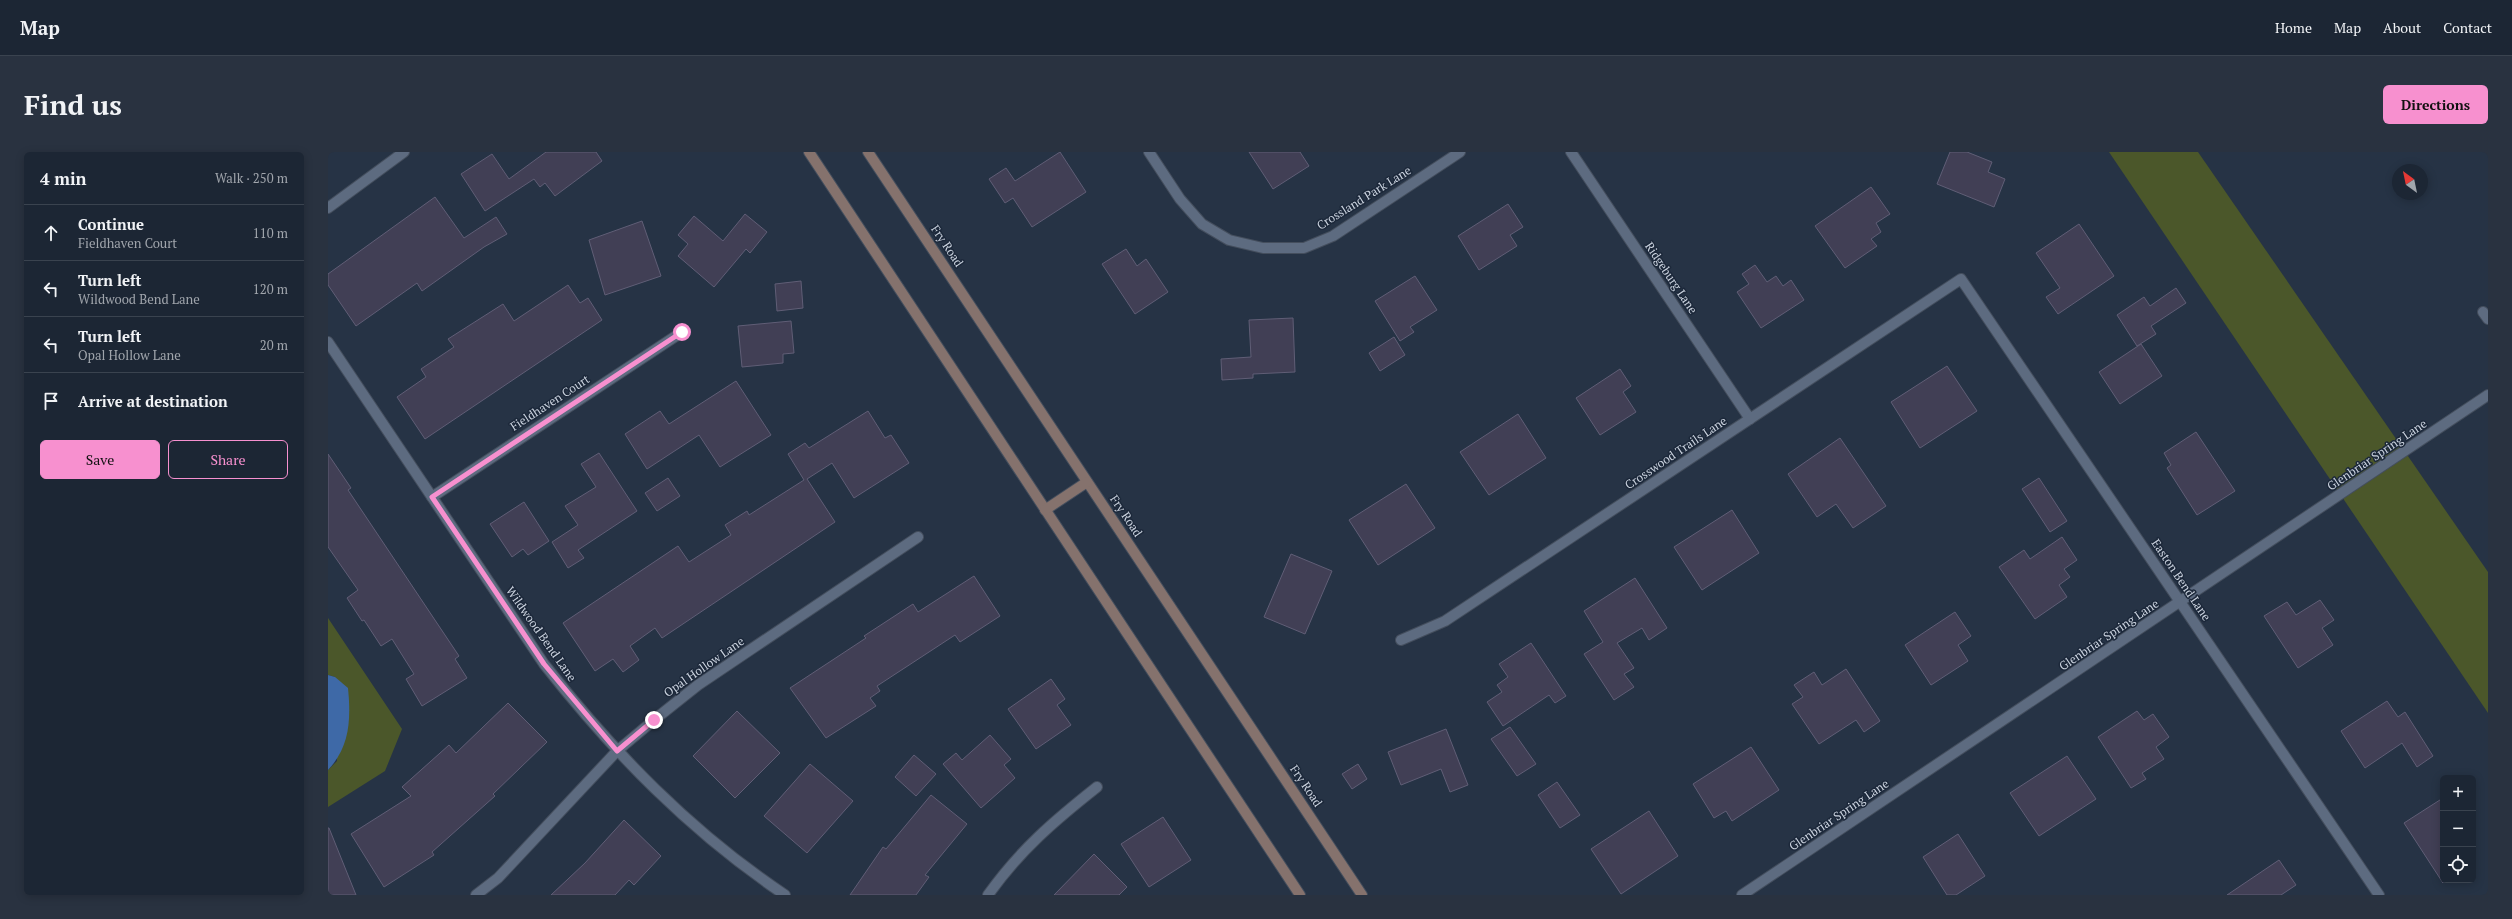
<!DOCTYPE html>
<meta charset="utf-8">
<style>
body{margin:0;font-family:"PT Serif",serif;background:#293240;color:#f1f3f6}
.controls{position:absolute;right:12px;bottom:12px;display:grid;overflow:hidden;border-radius:6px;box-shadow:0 2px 10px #0003}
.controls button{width:36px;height:36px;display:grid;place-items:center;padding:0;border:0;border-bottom:1px solid #3a434f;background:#1c2634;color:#f1f3f6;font:20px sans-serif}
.compass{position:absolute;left:2064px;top:12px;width:36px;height:36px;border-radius:50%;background:#1c2634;box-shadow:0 2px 10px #0003;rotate:327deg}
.stop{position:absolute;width:12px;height:12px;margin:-9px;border:3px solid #f790cf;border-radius:50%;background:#fff}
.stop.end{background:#f790cf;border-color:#fff;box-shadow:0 1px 4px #0008}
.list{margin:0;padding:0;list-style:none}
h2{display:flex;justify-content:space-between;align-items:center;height:52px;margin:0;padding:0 16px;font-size:17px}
h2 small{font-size:13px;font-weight:400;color:#a0a5ac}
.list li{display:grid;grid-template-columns:26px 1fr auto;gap:12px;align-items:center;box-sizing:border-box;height:56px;padding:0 16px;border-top:1px solid #3a434f}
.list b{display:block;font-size:15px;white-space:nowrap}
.list p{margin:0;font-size:13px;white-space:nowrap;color:#a0a5ac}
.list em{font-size:13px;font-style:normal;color:#a0a5ac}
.actions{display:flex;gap:8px;padding:12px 16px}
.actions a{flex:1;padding:9px 0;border:1px solid #f790cf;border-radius:6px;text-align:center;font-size:14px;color:#f790cf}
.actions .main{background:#f790cf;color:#111}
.icon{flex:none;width:22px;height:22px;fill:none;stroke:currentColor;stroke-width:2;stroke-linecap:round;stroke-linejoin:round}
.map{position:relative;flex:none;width:2160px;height:743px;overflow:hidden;border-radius:6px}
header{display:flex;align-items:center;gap:24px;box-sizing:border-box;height:56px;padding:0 20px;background:#1c2634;border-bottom:1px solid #3a434f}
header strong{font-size:19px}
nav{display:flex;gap:22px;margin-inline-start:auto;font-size:14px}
.intro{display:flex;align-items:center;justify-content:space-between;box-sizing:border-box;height:96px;padding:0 24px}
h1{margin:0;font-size:28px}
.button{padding:10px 18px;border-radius:6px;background:#f790cf;color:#111;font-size:14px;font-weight:700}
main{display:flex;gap:24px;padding:0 24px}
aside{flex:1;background:#1c2634;border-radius:6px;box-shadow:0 2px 10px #0003}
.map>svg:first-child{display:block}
</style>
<header>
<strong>Map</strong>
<nav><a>Home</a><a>Map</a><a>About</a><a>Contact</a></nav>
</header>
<div class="intro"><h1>Find us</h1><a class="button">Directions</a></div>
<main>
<aside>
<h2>4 min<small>Walk · 250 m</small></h2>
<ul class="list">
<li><svg class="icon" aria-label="ahead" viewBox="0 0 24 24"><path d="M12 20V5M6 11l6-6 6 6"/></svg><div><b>Continue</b><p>Fieldhaven Court</p></div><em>110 m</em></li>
<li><svg class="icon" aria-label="left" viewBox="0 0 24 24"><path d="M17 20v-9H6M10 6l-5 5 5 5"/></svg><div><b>Turn left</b><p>Wildwood Bend Lane</p></div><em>120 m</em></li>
<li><svg class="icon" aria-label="left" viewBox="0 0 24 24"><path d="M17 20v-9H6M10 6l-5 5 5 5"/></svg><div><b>Turn left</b><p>Opal Hollow Lane</p></div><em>20 m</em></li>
<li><svg class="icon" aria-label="arrive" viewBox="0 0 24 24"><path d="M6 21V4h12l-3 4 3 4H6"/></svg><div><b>Arrive at destination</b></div></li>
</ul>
<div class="actions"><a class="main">Save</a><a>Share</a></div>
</aside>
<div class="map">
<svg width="2160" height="743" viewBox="0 0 2160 743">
<rect width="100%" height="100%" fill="#263345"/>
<g fill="#4b572a">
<polygon points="1781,0 1870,0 2160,420 2160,561"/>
<polygon points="0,466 74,577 57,619 0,655 0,618 9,609 7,525 0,523"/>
</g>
<path fill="#3e69a7" d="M0,523L7,525L20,536C23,567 22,595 0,618Z"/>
<g fill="#413f55" stroke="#605e76">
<polygon points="218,0 268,0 274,9 227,44 217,31 212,35 206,27 157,59 133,22 164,2 181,27"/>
<polygon points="732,0 758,40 704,75 685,46 677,51 661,27 678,16 687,29"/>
<polygon points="921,0 972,0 981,14 945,37"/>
<polygon points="1622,0 1639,0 1664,10 1660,20 1677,27 1666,55 1609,32"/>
<polygon points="1543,35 1562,62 1548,71 1553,80 1543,87 1549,94 1517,116 1487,74"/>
<polygon points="107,45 136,86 168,65 179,82 156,95 94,139 89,131 28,174 0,133 0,122"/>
<polygon points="1180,52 1195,75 1182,83 1189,94 1151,118 1130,84"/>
<polygon points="417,62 439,80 422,101 418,97 386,135 350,104 360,92 350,83 366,64 395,89"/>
<polygon points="314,69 333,124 277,143 261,88"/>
<polygon points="1751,72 1786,124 1730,162 1718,145 1732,136 1708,101"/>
<polygon points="798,97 809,114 818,107 840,140 807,162 774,112"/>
<polygon points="1427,113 1439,130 1448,124 1455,134 1463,128 1476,148 1433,176 1409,140 1421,132 1414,122"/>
<polygon points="1087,124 1109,158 1082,175 1086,180 1072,189 1047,149"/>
<polygon points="473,129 475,156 449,159 447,132"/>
<polygon points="240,133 252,151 260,146 274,168 97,287 69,245 98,225 93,217 126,195 120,187 175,152 186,169"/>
<polygon points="1848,136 1858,151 1823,174 1828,182 1809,194 1789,163 1816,145 1822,154"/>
<polygon points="965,166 967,220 925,222 925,226 894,228 893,207 923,205 921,168"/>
<polygon points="463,169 466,201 455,202 455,211 414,215 410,174"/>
<polygon points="1066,185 1077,203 1052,219 1041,201"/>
<polygon points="1813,192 1834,224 1792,252 1771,220"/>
<polygon points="1619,214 1649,259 1592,296 1563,250"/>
<polygon points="1292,217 1303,234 1295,240 1308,260 1272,283 1248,246"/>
<polygon points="408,229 443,283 392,315 371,283 319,317 297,282 332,259 341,272"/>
<polygon points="540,259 557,286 563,283 581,311 526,346 504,311 479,327 507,370 334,486 327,476 302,494 311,508 295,520 285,507 267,519 235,471 350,394 361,410 403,383 397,373 419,359 421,363 476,328 460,302 477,291 481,296"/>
<polygon points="1190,262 1218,306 1161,343 1132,300"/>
<polygon points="1868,280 1907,339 1869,363 1839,316 1843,313 1836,301"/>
<polygon points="1512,286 1558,354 1525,376 1508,352 1489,365 1460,322"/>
<polygon points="271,301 309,359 250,398 256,406 240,416 224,390 250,373 237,354 268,335 253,312"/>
<polygon points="0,302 23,336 20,338 131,504 127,507 139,526 94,554 78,527 86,522 64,487 53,494 36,468 34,469 19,446 30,438 0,395"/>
<polygon points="340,326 352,344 329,359 317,341"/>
<polygon points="1711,326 1739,369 1722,380 1694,337"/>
<polygon points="1078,332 1107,376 1050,413 1021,368"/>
<polygon points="196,350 221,389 200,403 195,397 184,405 162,372"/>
<polygon points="1404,358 1431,401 1374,438 1346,395"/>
<polygon points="1734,385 1749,408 1736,417 1742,425 1731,433 1739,445 1707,467 1671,415 1696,398 1702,407"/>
<polygon points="963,402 1004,419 977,482 936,465"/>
<polygon points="646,424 672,464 632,490 627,483 549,534 552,539 542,546 548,554 498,586 462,536 538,486 536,484 585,452 590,460"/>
<polygon points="1307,426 1339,476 1321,488 1314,476 1289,491 1306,516 1296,522 1306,535 1286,548 1256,502 1275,490 1256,459"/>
<polygon points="1992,448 2006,468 1994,476 2005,493 1970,516 1936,464 1959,450 1968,463"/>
<polygon points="1627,460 1643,484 1630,493 1640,509 1603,533 1577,493"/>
<polygon points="1203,491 1238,544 1227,551 1221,543 1175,574 1159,550 1174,540 1169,533 1180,525 1171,512"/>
<polygon points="1518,517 1552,569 1536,580 1528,568 1491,592 1464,552 1475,545 1466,533 1486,520 1494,533"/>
<polygon points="723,527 737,547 729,553 743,573 708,597 680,557"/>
<polygon points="2059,549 2070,565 2077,560 2105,604 2089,615 2074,591 2037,616 2013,579"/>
<polygon points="180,551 219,590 165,642 167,644 104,700 106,703 56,735 23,682 83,644 74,635 121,593 128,601"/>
<polygon points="409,559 452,601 407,646 365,604"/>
<polygon points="1809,559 1816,568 1825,562 1841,585 1828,595 1836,607 1814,621 1818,627 1803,636 1770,585"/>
<polygon points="1182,575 1208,612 1189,624 1163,587"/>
<polygon points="1118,577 1140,633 1122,640 1113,617 1073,633 1060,600"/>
<polygon points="662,583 683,607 676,613 687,626 653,656 615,612 628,601 634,608"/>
<polygon points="1423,595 1451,638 1404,669 1398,659 1386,666 1365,632"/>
<polygon points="586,603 608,622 588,644 567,625"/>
<polygon points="1739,604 1768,647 1711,684 1682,641"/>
<polygon points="482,612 525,649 479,701 436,664"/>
<polygon points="1030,612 1039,627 1024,637 1014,622"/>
<polygon points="1229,630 1252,663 1232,676 1210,643"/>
<polygon points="603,643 639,672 597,723 601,725 588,743 522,743 555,695 558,697"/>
<polygon points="2115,646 2115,731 2076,671"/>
<polygon points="1321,659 1350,704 1293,742 1263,697"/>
<polygon points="835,665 863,708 821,735 793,692"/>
<polygon points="296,668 333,704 306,733 301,728 287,743 223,743 257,711"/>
<polygon points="0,676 1,676 28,743 0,743"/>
<polygon points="1630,682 1657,724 1628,743 1619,743 1595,705"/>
<polygon points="766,702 799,735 791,743 726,743"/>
<polygon points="1951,708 1968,733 1953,743 1899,743"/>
</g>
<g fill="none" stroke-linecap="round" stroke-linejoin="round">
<g stroke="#444e5d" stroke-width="12">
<g id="minor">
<polyline points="821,0 852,47 874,72 901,88 935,96 976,96 1005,84 1132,0"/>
<polyline points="1243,0 1422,267"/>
<polyline points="0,56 76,0"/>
<polyline points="2155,160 2160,167"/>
<path d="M0,190L216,512C286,601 363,680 457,743"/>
<polyline points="104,345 354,180"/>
<polyline points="1073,488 1117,469 1633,127 2051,743"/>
<polyline points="148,743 170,726 289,599 326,568 370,533 590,385"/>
<path d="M660,743C692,698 726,669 769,635"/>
<polyline points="1414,743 2160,243"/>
</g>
</g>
<g stroke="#444e5d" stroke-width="12">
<g id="secondary">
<polyline points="481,0 972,743"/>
<polyline points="540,0 1034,743"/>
<polyline points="717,358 759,330"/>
</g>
</g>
<use href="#minor" stroke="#5d6b80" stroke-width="10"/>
<use href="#secondary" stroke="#85726d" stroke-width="10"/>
</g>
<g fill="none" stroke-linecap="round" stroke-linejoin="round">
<polyline stroke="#f790cf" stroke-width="5" points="326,568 289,599 216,512 104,345 354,180"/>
</g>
<g text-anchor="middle" stroke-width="3" stroke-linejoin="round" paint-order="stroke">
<g font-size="12" fill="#cbd3df" stroke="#1c283a">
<text transform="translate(1036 46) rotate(-32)" y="4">Crossland Park Lane</text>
<text transform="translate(619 94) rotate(56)" y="4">Fry Road</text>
<text transform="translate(1343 126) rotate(56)" y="4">Ridgeburg Lane</text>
<text transform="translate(222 251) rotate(-33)" y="4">Fieldhaven Court</text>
<text transform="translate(1348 301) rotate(-34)" y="4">Crosswood Trails Lane</text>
<text transform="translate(2049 303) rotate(-34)" y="4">Glenbriar Spring Lane</text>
<text transform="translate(798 364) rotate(56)" y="4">Fry Road</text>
<text transform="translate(1853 428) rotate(56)" y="4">Easton Bend Lane</text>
<text transform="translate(213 482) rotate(55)" y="4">Wildwood Bend Lane</text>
<text transform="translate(1781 483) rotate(-34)" y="4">Glenbriar Spring Lane</text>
<text transform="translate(376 515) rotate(-35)" y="4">Opal Hollow Lane</text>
<text transform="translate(978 634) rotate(56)" y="4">Fry Road</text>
<text transform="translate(1511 663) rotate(-34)" y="4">Glenbriar Spring Lane</text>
</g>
</g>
</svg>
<div class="controls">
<button>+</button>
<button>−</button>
<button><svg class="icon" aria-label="locate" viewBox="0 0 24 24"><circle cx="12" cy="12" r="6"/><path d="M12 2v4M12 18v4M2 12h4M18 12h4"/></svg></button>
</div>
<svg class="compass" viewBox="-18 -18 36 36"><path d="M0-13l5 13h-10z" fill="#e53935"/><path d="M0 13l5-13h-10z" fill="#a0a5ac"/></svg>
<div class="stop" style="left:354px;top:180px"></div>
<div class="stop end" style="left:326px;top:568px"></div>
</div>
</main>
